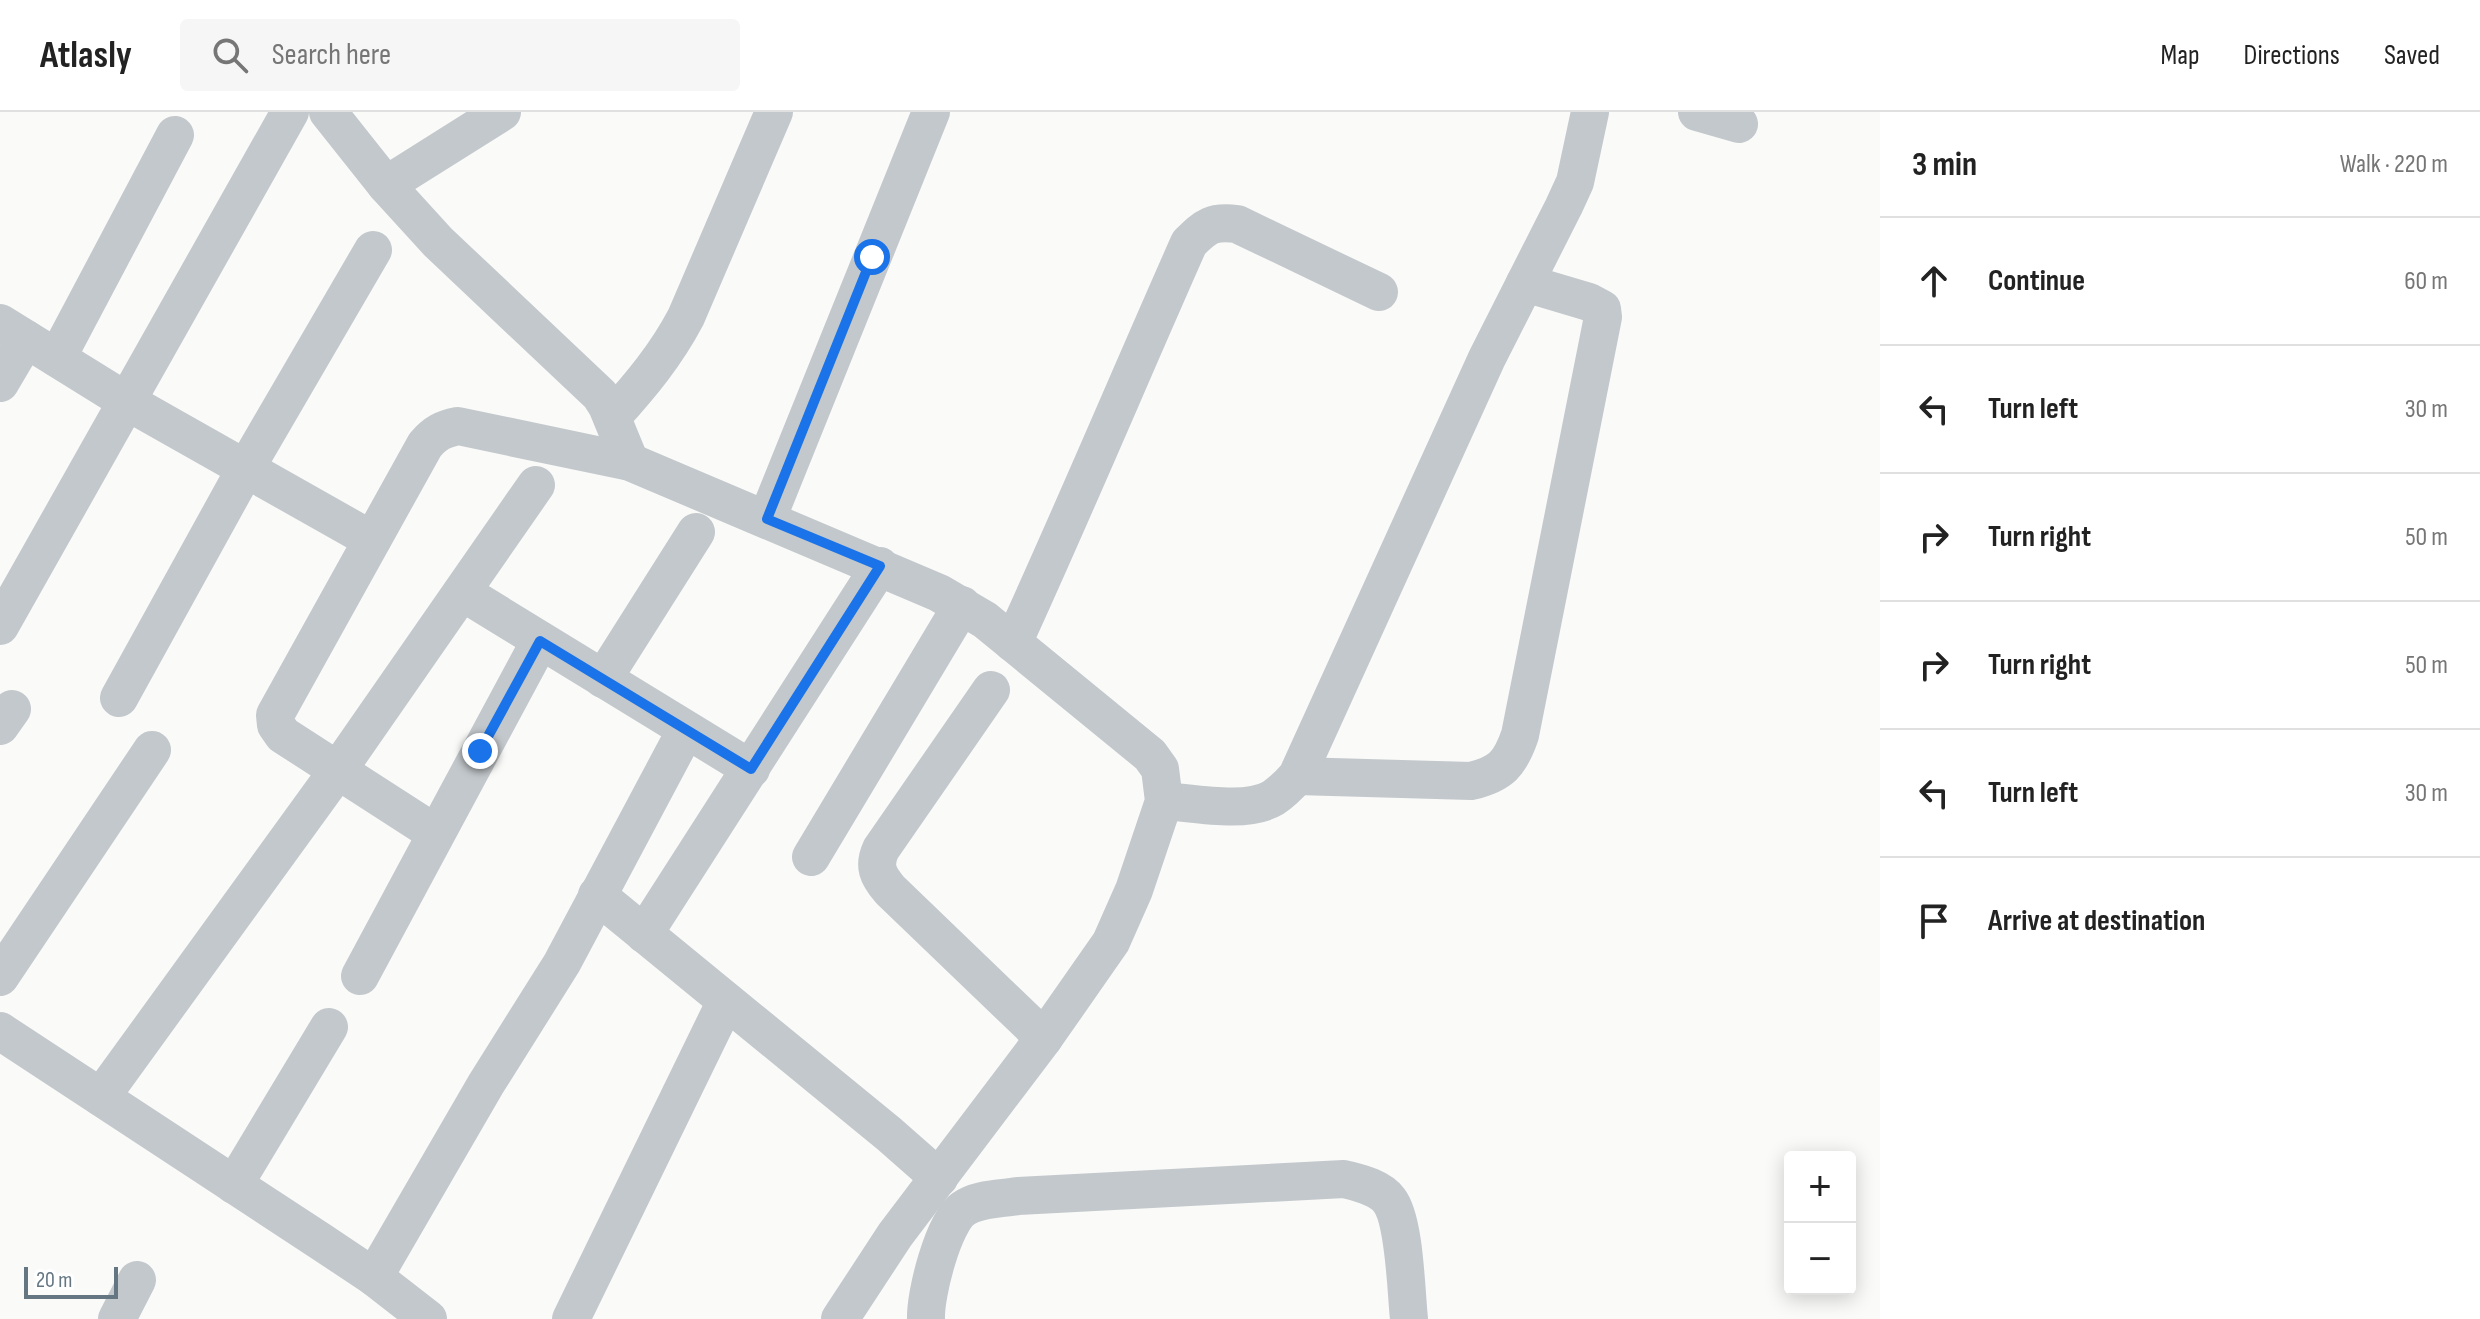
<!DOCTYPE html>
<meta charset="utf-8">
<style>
body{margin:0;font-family:"Sofia Sans Condensed",sans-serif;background:#f6f6f6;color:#222}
.controls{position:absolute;right:24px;bottom:24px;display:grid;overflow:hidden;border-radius:8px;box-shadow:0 4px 20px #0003}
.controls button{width:72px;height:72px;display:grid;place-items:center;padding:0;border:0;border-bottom:2px solid #e0e0e0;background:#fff;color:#222;font:40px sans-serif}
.scale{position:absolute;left:24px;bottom:20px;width:94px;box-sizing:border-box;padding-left:8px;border:4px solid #657683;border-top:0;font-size:22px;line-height:28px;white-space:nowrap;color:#657683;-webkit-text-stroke:6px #fff;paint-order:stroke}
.stop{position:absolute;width:24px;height:24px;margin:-18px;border:6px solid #1a73e8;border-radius:50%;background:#fff}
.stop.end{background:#1a73e8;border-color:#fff;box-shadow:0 2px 8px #0008}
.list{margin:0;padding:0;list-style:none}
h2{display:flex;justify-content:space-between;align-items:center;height:104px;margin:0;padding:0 32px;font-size:34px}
h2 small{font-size:26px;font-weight:400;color:#767676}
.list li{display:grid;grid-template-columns:52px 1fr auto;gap:24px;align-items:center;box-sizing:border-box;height:128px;padding:0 32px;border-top:2px solid #e0e0e0}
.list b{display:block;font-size:30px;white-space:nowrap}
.list em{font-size:26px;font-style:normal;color:#767676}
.icon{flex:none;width:44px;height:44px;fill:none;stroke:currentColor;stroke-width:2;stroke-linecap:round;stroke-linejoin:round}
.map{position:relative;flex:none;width:1880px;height:1207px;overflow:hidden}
header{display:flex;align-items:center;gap:48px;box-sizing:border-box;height:112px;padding:0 40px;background:#fff;border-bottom:2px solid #e0e0e0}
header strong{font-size:38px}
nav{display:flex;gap:44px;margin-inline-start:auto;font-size:28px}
.search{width:560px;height:72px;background:#f6f6f6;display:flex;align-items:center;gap:20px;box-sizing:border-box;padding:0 28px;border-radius:8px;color:#767676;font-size:30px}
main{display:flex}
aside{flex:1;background:#fff}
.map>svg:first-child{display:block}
</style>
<header>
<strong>Atlasly</strong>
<div class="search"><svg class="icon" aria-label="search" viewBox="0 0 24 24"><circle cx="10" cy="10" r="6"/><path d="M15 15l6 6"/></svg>Search here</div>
<nav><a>Map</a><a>Directions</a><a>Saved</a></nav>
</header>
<main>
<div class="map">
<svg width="1880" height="1207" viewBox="0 0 1880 1207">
<rect width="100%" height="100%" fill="#fafaf8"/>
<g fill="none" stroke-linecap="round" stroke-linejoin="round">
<g stroke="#c3c8cc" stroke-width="38">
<polyline points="328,0 386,73 438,130 600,283 607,294 630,350"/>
<polyline points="1697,0 1739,12"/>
<polyline points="386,73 502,0"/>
<polyline points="0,211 126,289 372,428"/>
<polyline points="57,246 175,23"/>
<polyline points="0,271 26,227"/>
<path d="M612,305C641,273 666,243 686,205L774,0"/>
<polyline points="767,407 931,0"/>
<polyline points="462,480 751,657"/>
<polyline points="0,514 290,0"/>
<path d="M1013,531C1074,398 1130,264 1189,131C1206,114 1212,109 1237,112L1379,180"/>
<polyline points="603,567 696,420"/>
<path d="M991,578L881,737C873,754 878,764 890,778L1044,926"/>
<polyline points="119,586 246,356 373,138"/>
<polyline points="0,614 12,597"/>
<path d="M1297,664L1471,669C1501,662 1510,652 1520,623L1603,205L1602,197L1589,190L1525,171"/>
<path d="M1164,689C1194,691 1246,702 1273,686C1282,680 1290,672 1297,664L1487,246L1564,94L1575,70L1590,0"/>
<path d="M435,721L283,623L276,613L275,603L425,333C435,321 443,317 458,314L630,350L939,481L985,508L1150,643L1160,657L1164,689L1134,778L1111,830L1044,926L895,1123L840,1207"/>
<polyline points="811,745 962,493"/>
<polyline points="597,783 889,1022 939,1066"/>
<polyline points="644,822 880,454"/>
<polyline points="360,864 540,529"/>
<polyline points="0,865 152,638"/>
<polyline points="0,919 320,1129 374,1165 428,1207"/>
<polyline points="101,985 338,658 536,373"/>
<polyline points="234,1073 329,915"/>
<polyline points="374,1165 486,972 562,851 686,618"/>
<polyline points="117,1207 137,1168"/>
<polyline points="571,1207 726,889"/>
<path d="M926,1207C925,1183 943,1111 963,1097C978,1086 1001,1087 1018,1084L1344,1067C1359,1071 1379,1075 1389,1088C1405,1108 1406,1180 1409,1207"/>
</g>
</g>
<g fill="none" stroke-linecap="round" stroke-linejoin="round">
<polyline stroke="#1a73e8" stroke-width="10" points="480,639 540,529 751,657 880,454 767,407 872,145"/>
</g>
</svg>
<div class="controls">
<button>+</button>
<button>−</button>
</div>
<div class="scale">20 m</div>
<div class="stop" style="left:872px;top:145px"></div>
<div class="stop end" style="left:480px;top:639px"></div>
</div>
<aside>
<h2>3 min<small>Walk · 220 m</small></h2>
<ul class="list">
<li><svg class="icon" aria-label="ahead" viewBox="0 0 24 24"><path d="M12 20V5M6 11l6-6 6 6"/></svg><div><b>Continue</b></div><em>60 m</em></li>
<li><svg class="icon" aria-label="left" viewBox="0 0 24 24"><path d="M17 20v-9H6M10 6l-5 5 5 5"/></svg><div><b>Turn left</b></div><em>30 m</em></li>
<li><svg class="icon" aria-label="right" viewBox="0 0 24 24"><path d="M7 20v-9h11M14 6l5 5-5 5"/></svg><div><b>Turn right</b></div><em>50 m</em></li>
<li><svg class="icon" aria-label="right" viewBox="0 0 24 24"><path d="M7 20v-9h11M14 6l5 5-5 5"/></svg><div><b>Turn right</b></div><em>50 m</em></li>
<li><svg class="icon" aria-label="left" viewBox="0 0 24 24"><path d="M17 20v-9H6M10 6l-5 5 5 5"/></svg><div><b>Turn left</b></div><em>30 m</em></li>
<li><svg class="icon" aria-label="arrive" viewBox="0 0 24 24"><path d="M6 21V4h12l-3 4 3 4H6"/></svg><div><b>Arrive at destination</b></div></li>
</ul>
</aside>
</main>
